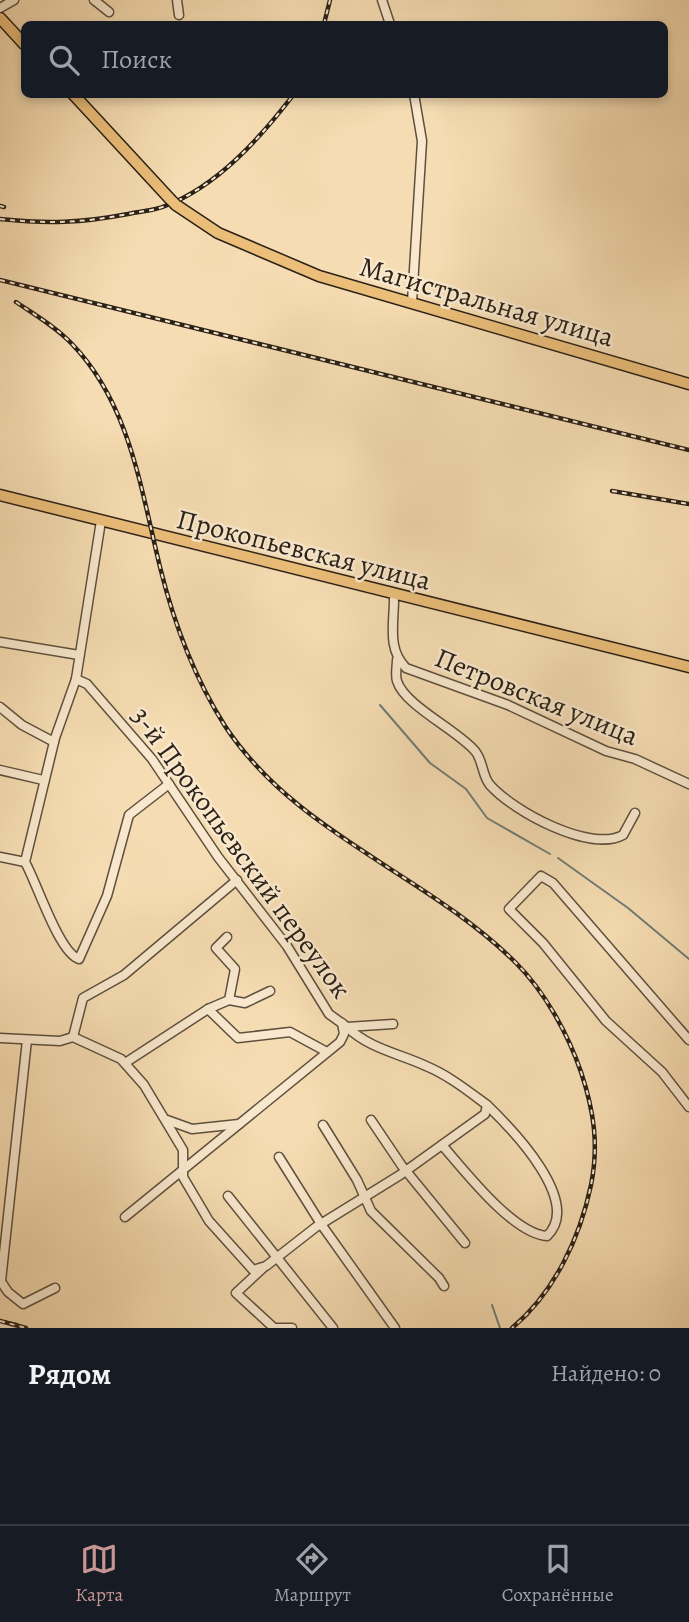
<!DOCTYPE html>
<html lang="ru">
<meta charset="utf-8">
<style>
body{margin:0;font-family:Alegreya,serif;background:#20242c;color:#f1f3f6}
.list{margin:0;padding:0;list-style:none}
h2{display:flex;justify-content:space-between;align-items:center;height:91px;margin:0;padding:0 28px;font-size:30px}
h2 small{font-size:23px;font-weight:400;color:#9ea1a6}
.icon{flex:none;width:38px;height:38px;fill:none;stroke:currentColor;stroke-width:2;stroke-linecap:round;stroke-linejoin:round}
.map{position:relative;flex:none;width:689px;height:1328px;overflow:hidden}
.search{position:absolute;background:#171b24;box-shadow:0 4px 10px #0003;left:21px;right:21px;top:21px;height:77px;display:flex;align-items:center;gap:18px;box-sizing:border-box;padding:0 24px;border-radius:10px;color:#9ea1a6;font-size:26px}
.sheet{height:196px;background:#171b24}
nav{display:flex;justify-content:space-around;align-items:center;box-sizing:border-box;height:98px;border-top:2px solid #363941;background:#171b24;font-size:19px;color:#9ea1a6}
nav a{display:grid;justify-items:center;gap:4px}
nav .on{color:#c59692}
.map>svg:first-child{display:block}
</style>
<div class="map">
<svg width="689" height="1328" viewBox="0 0 689 1328">
<rect width="100%" height="100%" fill="#f6dcb2"/>
<filter id="stains"><feTurbulence type="fractalNoise" baseFrequency=".00286" numOctaves="4"/><feColorMatrix values="0 0 0 0 .2 0 0 0 0 .09 0 0 0 0 .02 0 0 0 .5 -.17"/></filter>
<radialGradient id="worn" r=".72"><stop offset=".6" stop-color="#630" stop-opacity="0"/><stop offset="1" stop-color="#630" stop-opacity=".3"/></radialGradient>
<g fill="none" stroke-linecap="round" stroke-linejoin="round">
<g stroke="#707d75" stroke-width="2">
<polyline points="380,705 430,763 466,789 487,818 550,854"/>
<polyline points="558,858 628,908 689,959"/>
<polyline points="492,1305 500,1328"/>
</g>
<g stroke="#5d503e" stroke-width="11">
<g id="minor">
<polyline points="94,0 109,12"/>
<polyline points="177,0 179,15"/>
<polyline points="382,0 390,24"/>
<polyline points="0,8 14,0"/>
<polyline points="412,302 422,141 414,94"/>
<path d="M101,521L76,679L55,738L25,862C37,883 59,953 79,959L107,896L129,815L169,784"/>
<path d="M394,599C394,624 387,649 406,668L508,705L606,751L635,759L689,784"/>
<polyline points="0,642 79,655"/>
<path d="M397,660C397,666 395,675 397,681C405,706 456,729 475,751C483,760 482,776 490,785C513,811 590,853 623,835L635,813"/>
<polyline points="76,679 87,684 152,759 218,857 287,946 329,1014 347,1027 393,1024"/>
<polyline points="0,707 22,725 54,742"/>
<polyline points="0,770 43,780"/>
<polyline points="0,857 25,862"/>
<polyline points="227,937 216,948 235,969 229,1000"/>
<polyline points="208,1009 229,1000 245,1003 270,991"/>
<path d="M73,1037L121,1059L144,1085L183,1150V1177L209,1221L253,1270L266,1266L316,1227L400,1175L485,1114L487,1105C468,1091 448,1075 426,1066C398,1053 370,1049 347,1027"/>
<polyline points="73,1037 83,998 124,975 237,880"/>
<polyline points="0,1038 60,1041 73,1037"/>
<polyline points="689,1040 553,883 541,876 509,909 543,943 606,1021 662,1072 689,1107"/>
<polyline points="125,1063 208,1009 238,1038 290,1032 327,1052"/>
<polyline points="167,1120 192,1129 239,1124"/>
<polyline points="371,1120 402,1166 465,1243"/>
<polyline points="323,1125 357,1180 371,1211 439,1278 444,1286"/>
<path d="M442,1145C464,1170 513,1234 547,1236C583,1202 512,1129 487,1105"/>
<polyline points="279,1157 321,1224 395,1328"/>
<polyline points="228,1196 333,1328"/>
<polyline points="125,1217 340,1042 344,1034 342,1023"/>
<polyline points="263,1268 236,1293 274,1328"/>
<polyline points="0,1280 8,1292 23,1304 55,1288"/>
<polyline points="1,1281 27,1040"/>
<polyline points="0,1325 15,1328"/>
<polyline points="275,1328 292,1328"/>
</g>
</g>
<g stroke="#2a2117" stroke-width="13">
<g id="major">
<polyline points="0,18 24,44"/>
<polyline points="73,94 170,199"/>
<polyline points="176,205 218,233 319,276 689,384"/>
<polyline points="0,495 689,667"/>
</g>
</g>
<use href="#minor" stroke="#f9e8cd" stroke-width="8"/>
<use href="#major" stroke="#ebbe79" stroke-width="10"/>
<g stroke="#2a2117" stroke-width="4.5">
<g id="rail">
<polyline points="324,24 330,0"/>
<polyline points="0,206 4,207"/>
<path d="M0,219C48,224 81,223 128,214C140,211 154,211 165,206C218,186 261,137 294,94"/>
<polyline points="0,280 689,450"/>
<path d="M16,302C35,315 56,327 72,344C130,404 141,490 160,567C174,624 194,677 225,726C297,835 427,874 516,963C545,992 568,1034 581,1072C594,1111 599,1145 591,1185C580,1238 554,1293 512,1328"/>
<polyline points="612,491 689,504"/>
<polyline points="0,1321 26,1328"/>
</g>
</g>
<use href="#rail" stroke="#f9e8cd" stroke-width="2" stroke-dasharray="5" stroke-linecap="butt"/>
<g stroke="#2a2117" stroke-width="13" stroke-linecap="butt">
<polyline id="major-bridge" points="170,199 176,205"/>
</g>
<use href="#major-bridge" stroke="#ebbe79" stroke-width="10"/>
</g>
<g text-anchor="middle" stroke-width="5" stroke-linejoin="round" paint-order="stroke">
<g font-size="28" fill="#2a2117" stroke="#f9e8cd">
<text transform="translate(487 301) rotate(16)" y="10">Магистральная улица</text>
<text transform="translate(304 549) rotate(14)" y="10">Прокопьевская улица</text>
<text transform="translate(537 696) rotate(22)" y="10">Петровская улица</text>
<text transform="translate(242 852) rotate(54)" y="10">3-й Прокопьевский переулок</text>
</g>
</g>
<rect width="100%" height="100%" filter="url(#stains)"/>
<rect width="100%" height="100%" fill="url(#worn)"/>
</svg>
<div class="search"><svg class="icon" aria-label="search" viewBox="0 0 24 24"><circle cx="10" cy="10" r="6"/><path d="M15 15l6 6"/></svg>Поиск</div>
</div>
<section class="sheet">
<h2>Рядом<small>Найдено: 0</small></h2>
<ul class="list">
</ul>
</section>
<nav>
<a class="on"><svg class="icon" aria-label="map" viewBox="0 0 24 24"><path d="M3 6l6-2 6 2 6-2v14l-6 2-6-2-6 2zM9 4v14M15 6v14"/></svg>Карта</a>
<a><svg class="icon" aria-label="directions" viewBox="0 0 24 24"><path d="M12 3l9 9-9 9-9-9zM9 14v-3h6M13 9l2 2-2 2"/></svg>Маршрут</a>
<a><svg class="icon" aria-label="saved" viewBox="0 0 24 24"><path d="M7 4h10v16l-5-4-5 4z"/></svg>Сохранённые</a>
</nav>
